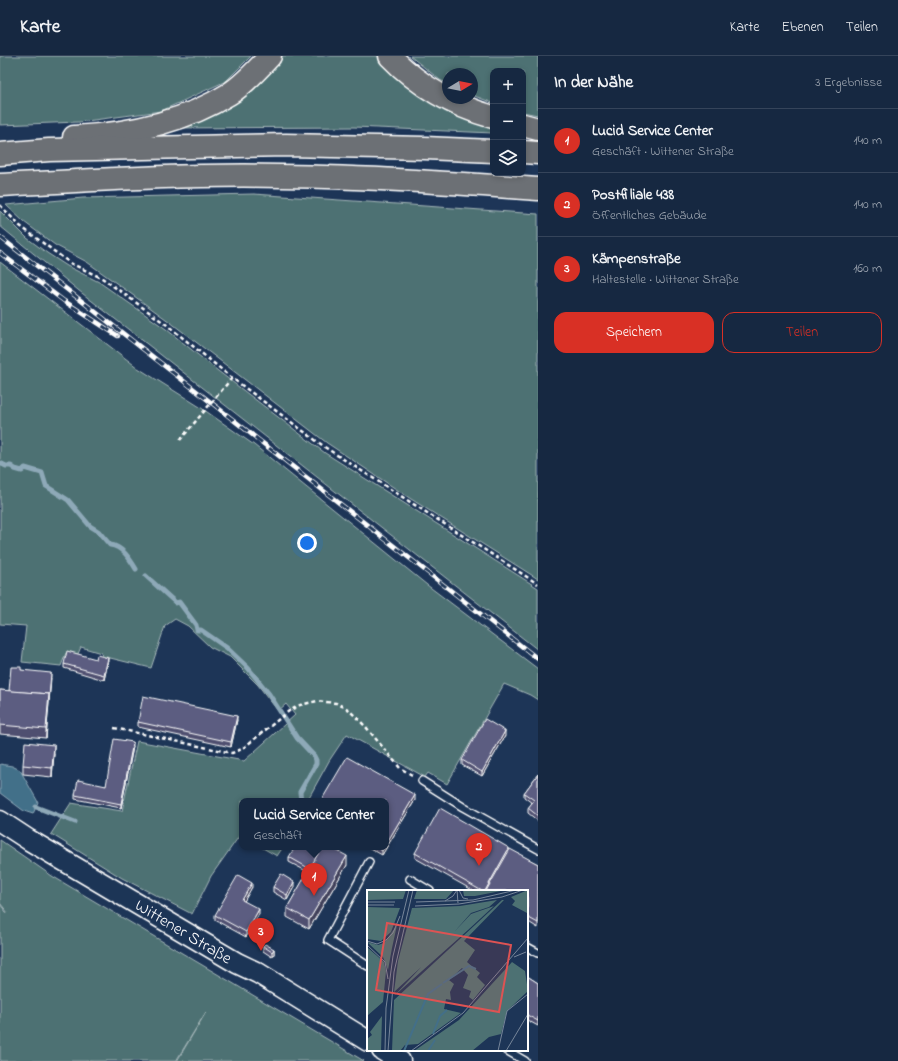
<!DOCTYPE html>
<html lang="de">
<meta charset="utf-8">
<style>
body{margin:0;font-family:"Indie Flower",sans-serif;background:#23344c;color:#f1f3f6}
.controls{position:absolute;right:12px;top:12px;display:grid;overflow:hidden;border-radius:8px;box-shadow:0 2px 6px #0003}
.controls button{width:36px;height:36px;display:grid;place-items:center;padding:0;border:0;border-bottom:1px solid #35445a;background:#162841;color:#f1f3f6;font:20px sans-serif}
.compass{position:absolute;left:442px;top:12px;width:36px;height:36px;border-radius:50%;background:#162841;box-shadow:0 2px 6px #0003;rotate:80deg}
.you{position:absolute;left:307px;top:487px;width:14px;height:14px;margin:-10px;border:3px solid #fff;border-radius:50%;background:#1a73e8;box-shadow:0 0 0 6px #1a73e833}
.badge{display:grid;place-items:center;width:26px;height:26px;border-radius:50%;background:#d93025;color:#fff;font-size:13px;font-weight:700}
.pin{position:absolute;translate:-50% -33px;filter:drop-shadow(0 1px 2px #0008)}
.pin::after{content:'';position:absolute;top:21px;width:14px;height:12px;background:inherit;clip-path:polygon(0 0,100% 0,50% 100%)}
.popup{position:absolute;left:239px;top:742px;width:150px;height:52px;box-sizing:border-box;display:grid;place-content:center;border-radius:8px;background:#162841;filter:drop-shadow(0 1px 3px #0005);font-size:13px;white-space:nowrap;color:#9ea6b1}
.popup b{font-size:15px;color:#f1f3f6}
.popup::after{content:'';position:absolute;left:50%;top:100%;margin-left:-8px;border:8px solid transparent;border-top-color:#162841}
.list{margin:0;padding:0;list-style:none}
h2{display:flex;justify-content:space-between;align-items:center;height:52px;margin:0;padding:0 16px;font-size:17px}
h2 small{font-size:13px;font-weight:400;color:#9ea6b1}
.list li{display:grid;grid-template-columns:26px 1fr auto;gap:12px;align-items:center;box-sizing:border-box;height:64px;padding:0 16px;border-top:1px solid #35445a}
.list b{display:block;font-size:15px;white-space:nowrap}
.list p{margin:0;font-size:13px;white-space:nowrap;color:#9ea6b1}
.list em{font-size:13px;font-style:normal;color:#9ea6b1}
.actions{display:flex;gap:8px;padding:12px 16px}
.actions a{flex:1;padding:9px 0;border:1px solid #d93025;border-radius:12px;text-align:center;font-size:14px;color:#d93025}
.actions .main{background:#d93025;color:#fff}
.icon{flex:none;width:22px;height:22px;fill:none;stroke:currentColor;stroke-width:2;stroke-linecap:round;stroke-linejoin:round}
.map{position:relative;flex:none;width:538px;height:1005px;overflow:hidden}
header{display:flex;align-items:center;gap:24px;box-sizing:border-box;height:56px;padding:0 20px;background:#162841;border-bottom:1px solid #35445a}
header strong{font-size:19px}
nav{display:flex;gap:22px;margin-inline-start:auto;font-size:14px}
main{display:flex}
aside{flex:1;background:#162841}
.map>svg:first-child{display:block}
</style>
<header>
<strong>Karte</strong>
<nav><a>Karte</a><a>Ebenen</a><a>Teilen</a></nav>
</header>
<main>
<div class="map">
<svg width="538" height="1005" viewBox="0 0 538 1005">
<rect width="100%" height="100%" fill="#1d3557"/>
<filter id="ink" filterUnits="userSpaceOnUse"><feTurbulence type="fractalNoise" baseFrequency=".025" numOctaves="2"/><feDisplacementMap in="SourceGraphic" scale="8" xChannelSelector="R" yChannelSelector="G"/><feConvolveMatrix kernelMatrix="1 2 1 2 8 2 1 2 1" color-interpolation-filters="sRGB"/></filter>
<g filter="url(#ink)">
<g fill="#4d7173" stroke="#a6b8b9">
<polygon points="0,0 251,0 226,25 161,55 79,66 0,69"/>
<polygon points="277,0 380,0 493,67 493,77 354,71 170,72"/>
<polygon points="410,0 538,0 538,59 523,56 523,15 493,15 493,47 472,39 472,18 448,18 448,28 440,24"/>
<polygon points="254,138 538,158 538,523 411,443 327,387 170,266 87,206 55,189 24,166 6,149 83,142"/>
<polygon points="0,155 27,182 47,197 67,210 99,226 166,273 218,315 325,397 538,532 538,594 78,234 0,170"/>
<polygon points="0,206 138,312 200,351 254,389 427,529 538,613 538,644 530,639 504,628 447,728 428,717 425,721 347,678 329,705 307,745 242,745 242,780 240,779 211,820 192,858 122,822 51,778 71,747 122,755 137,685 244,705 295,659 286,648 278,655 258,629 230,601 210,591 188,570 175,563 165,570 151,612 102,600 101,597 81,591 77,600 66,597 61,610 22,606 26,570 0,568"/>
<polygon points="0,784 52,820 364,1005 177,1005 206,956 176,1005 0,1005 0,848 6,856 8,857 0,847"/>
<polygon points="261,791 283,791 277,800"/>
</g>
<polygon fill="#436f89" stroke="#8ea9b8" points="0,708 12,710 20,714 38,746 33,758 24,755 0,737"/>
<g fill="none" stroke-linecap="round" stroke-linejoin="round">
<g stroke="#8ea9b8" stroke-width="5">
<path d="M0,407L6,410H11L15,413L22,415L25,412L42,417L46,430L68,444L90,470L98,475L110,489C122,490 130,503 136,513"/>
<polyline points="146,520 176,547 179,546 196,569 197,574 201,574 227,592 248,612 269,638 297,682 314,700 316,704 316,708 300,736 301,745"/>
<polyline points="36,751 75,766"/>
</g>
<g stroke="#fff" stroke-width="10">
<g id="service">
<polyline points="422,725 463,751 538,793"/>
<polyline points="410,823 430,835"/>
<polyline points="527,891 538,897"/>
<polyline points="368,910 328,884 369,806"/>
<polyline points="506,994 525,1005"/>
</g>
</g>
<g stroke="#fff" stroke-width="23">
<g id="secondary">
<polyline points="0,765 29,784 237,907 258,917 368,985"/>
<polyline points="382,994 400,1005"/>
</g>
</g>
<g stroke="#fff" stroke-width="25">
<g id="motorway">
<path d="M390,0C418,29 454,50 493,61"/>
<polyline points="523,69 538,73"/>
<path d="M74,81C126,78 184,66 229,38C242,30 259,12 270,0"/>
<polyline points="523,96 538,97"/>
<polyline points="0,98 49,94 286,89 425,92 493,95"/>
<path d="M0,129C94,124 187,118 281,120C367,121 453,127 538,133"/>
</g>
</g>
<g stroke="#fff" stroke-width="2.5" stroke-dasharray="4 3" stroke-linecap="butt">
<polyline points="0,149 20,170 70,207 102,222 167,269 232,322 326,392 538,528"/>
<polyline points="180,384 232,322"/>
<polyline points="114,672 232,697 242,693 289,655 300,649 317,645 336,647 348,653 366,671 400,712 412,719"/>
</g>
<use href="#service" stroke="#1d3557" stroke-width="7"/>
<use href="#secondary" stroke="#1d3557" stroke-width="20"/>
<use href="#motorway" stroke="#6c6f75" stroke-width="22"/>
<g stroke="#fff" stroke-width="4.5">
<g id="rail">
<polyline points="0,181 538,603"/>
<polyline points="0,197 64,245 118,280"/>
</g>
</g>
<use href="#rail" stroke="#1d3557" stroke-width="3" stroke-dasharray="9" stroke-linecap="butt"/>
</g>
<g fill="#4f506f" stroke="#fff">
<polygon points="108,606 104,624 64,612 64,608"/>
<polygon points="21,614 51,622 46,682 0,678 0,634 9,635"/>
<polygon points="237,664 231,691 138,671 138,666"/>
<polygon points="505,680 482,720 462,709 462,704"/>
<polygon points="133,691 121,752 75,743 75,739 106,730"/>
<polygon points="54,698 52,721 23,718 23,709"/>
<polygon points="538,718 538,765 528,757 528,752 532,747 524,741 524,737"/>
<polygon points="415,744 382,799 368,791 386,791"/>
<polygon points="509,794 538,808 538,872 527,865 527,835 474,835 415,802 415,797"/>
<polygon points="289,801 347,809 309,873 287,861 287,852 308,816 289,806"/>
<polygon points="252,831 244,845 259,858 246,881 215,864 215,859"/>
<polygon points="273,831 294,831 287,844 273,836"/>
<polygon points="263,890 274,893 274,898 272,901 263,895"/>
<polygon points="527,920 538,927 538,970 527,964"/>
</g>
<g fill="#40415a" stroke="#fff">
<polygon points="108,602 108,606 104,624 104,619"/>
<polygon points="51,617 49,647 46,682 46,673"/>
<polygon points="237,660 237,664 231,691 231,686"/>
<polygon points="505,675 505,680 482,720 482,716"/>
<polygon points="133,686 133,691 121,752 121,748"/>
<polygon points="54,689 54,698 52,721 52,712"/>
<polygon points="415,739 415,744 382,799 382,795 385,791 386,791 386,788"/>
<polygon points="509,792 509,796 487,835 485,835"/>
<polygon points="347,800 347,809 309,873 309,864"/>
<polygon points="294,826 294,831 287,844 287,839"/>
<polygon points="252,827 252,831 242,849 242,844"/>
<polygon points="259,853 259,858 246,881 246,876"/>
<polygon points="274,893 274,898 272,901 272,896"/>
</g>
<g fill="#5c5d81" stroke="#fff">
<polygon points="67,595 96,603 97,599 108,602 104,619 64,608"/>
<polygon points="11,611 21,611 21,614 51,617 49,642 49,638 9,635"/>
<polygon points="0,634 49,638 46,673 0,669"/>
<polygon points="143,640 237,660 231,686 138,666"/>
<polygon points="485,663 505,675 482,716 462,704"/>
<polygon points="114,683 133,686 121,748 75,739 78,724 106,730"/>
<polygon points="25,686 54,689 52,712 23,709"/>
<polygon points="347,701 415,739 386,788 386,745 321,745"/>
<polygon points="538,718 538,760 528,752 534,744 524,737"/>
<polygon points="440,752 509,792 485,835 482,835 415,797"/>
<polygon points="295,791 322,791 310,813 289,801"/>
<polygon points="322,791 330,791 347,800 309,864 287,852"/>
<polygon points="376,791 385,791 382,795"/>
<polygon points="510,793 538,808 538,867 527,861 527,835 486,835"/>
<polygon points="281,818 294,826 287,839 273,831"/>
<polygon points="238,819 252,827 242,844 259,853 246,876 215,859"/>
<polygon points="265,888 274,893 272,896 263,890"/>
<polygon points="527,920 538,927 538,965 527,959"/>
</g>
</g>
<g text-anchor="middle" stroke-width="3" stroke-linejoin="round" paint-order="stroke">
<g font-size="17" fill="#fff" stroke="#1d3557">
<text transform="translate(184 875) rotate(31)" y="6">Wittener Straße</text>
</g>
</g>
<g transform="translate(367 834)">
<rect width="161" height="161" fill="#1d3557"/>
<path d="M0,0H39L36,9L0,10ZM50,0H87L79,9H47ZM96,0H139L108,6H97ZM161,0V22L160,23L145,15L148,11L144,7ZM130,10L122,17L104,23L64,68L27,102L31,71L45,18L93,16ZM135,10H137L97,51L108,60L100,72L113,83L110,87L118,95L106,110L102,107L104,101L96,98L101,85L95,78L82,90L87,94L83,102L84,110L79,109L77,119L94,123L51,154L38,155L33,161H25L27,110ZM127,16L101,40L27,106L104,24ZM0,17L33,18L24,42L14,51L0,49ZM30,35L25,58L21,80L16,67L0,52L11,55L17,53ZM0,57L17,72L19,81L16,112L0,126ZM145,72L158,81L161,101L140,121L134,144L122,147L105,161H47L92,130ZM15,126L14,161H0V149L5,145L3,142Z" fill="#4d7173"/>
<path fill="none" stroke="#436f89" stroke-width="2" d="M76,93L102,76L109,79M66,144L73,126L80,120M37,161L61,104L75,94M61,161L68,150"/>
<path fill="none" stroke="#77869a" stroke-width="1" d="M90,0L91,13M92,0L96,8L101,9M106,10L149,0M78,11L86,6L90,0M0,12H28M49,12L106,10M92,14L135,7L156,0M0,15H27M48,16L92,14M0,51L10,54L19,50L26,43L33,26M0,55L18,72L21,89M147,67L159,62M18,161L19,118L26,66L42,0M21,161L27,82L46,0M44,161L96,123L161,48M131,161L140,121L161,104M139,161L161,124"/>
<path fill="#de5353" fill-opacity="0.15" stroke="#de5353" stroke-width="2" d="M20,33L144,55L132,122L9,100Z"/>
<rect width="161" height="161" fill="none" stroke="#fff" stroke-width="2"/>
</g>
</svg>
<div class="controls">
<button>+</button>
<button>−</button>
<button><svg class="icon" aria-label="layers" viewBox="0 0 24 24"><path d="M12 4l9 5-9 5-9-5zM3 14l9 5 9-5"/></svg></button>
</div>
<svg class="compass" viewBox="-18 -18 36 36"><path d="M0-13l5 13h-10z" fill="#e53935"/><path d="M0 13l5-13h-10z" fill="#9ea6b1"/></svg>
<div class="you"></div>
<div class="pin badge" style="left:314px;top:840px">1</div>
<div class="popup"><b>Lucid Service Center</b>Geschäft</div>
<div class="pin badge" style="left:479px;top:810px">2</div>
<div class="pin badge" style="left:261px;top:895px">3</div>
</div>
<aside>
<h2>In der Nähe<small>3 Ergebnisse</small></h2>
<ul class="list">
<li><span class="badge">1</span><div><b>Lucid Service Center</b><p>Geschäft · Wittener Straße</p></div><em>140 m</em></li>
<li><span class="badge">2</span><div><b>Postfiliale 438</b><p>Öffentliches Gebäude</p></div><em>140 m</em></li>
<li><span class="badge">3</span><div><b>Kämpenstraße</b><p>Haltestelle · Wittener Straße</p></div><em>160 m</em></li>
</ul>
<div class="actions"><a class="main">Speichern</a><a>Teilen</a></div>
</aside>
</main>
